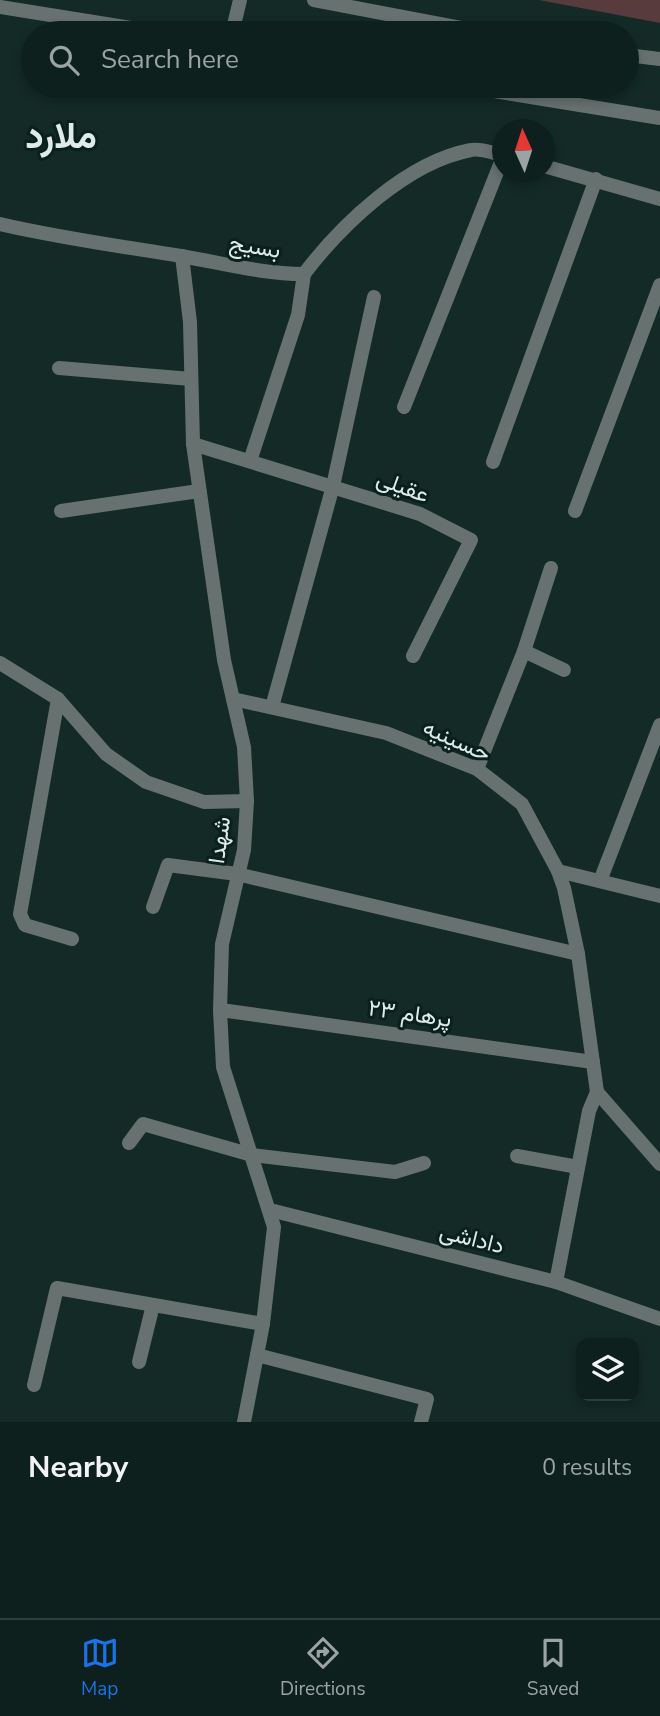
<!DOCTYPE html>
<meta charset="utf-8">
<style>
body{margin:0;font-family:"Nunito Sans",Vazirmatn,sans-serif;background:#1c2d2a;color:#f1f3f6}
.controls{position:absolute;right:21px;bottom:21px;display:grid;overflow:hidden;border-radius:14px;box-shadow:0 4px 10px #0003}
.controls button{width:63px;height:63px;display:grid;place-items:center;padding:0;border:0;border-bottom:2px solid #2e3e3b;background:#0e201d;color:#f1f3f6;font:35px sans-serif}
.compass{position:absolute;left:492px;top:119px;width:63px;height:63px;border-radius:50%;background:#0e201d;box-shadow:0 4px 10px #0003;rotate:357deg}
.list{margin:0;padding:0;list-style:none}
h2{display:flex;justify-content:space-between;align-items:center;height:91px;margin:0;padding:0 28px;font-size:30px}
h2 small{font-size:23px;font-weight:400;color:#9ba3a4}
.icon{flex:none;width:38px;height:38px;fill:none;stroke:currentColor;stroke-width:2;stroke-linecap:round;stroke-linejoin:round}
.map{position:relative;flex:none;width:660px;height:1422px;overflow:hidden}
.search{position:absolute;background:#0e201d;box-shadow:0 4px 10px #0003;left:21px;right:21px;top:21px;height:77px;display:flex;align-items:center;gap:18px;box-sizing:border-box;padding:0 24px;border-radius:38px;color:#9ba3a4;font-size:26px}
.sheet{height:196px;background:#0e201d}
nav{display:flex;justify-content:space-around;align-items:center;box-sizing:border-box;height:98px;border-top:2px solid #2e3e3b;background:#0e201d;font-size:19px;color:#9ba3a4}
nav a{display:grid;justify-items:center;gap:4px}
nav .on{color:#1a73e8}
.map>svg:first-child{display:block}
</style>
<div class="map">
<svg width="660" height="1422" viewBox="0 0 660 1422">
<rect width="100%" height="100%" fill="#132a27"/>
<polygon fill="#583b3c" points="539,0 660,0 660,23"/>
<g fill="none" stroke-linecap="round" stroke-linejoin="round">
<g stroke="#677270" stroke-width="14">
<polyline points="544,166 660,199"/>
<path d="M0,224C60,238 120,246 181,256C223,263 261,274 304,274C342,224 407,162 471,150C480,148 493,153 503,155"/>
<polyline points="182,256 190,322 193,444 224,660 244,747 247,801 244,850 222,944 220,1010 223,1067 274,1227 263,1324 244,1422"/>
<polyline points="59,368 191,379"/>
<polyline points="404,407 503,157"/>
<polyline points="193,444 420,514 471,540 413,656"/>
<polyline points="250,461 298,315 304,274"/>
<polyline points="493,462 596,179"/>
<polyline points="61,511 199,491"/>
<polyline points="575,511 660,285"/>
<polyline points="524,651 564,670"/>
<polyline points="0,663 58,699 106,754 146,782 204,802 247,801"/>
<polyline points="58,699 20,914 25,925 72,939"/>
<polyline points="233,699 386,733 477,769 522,804 558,871 564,888 578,954 597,1092"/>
<polyline points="272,707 333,486 374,297"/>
<polyline points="477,769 524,651 551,568"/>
<polyline points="558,871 660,896"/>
<polyline points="600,881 660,725"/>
<polyline points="153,907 168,865 237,874 578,954"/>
<polyline points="221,1010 593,1062"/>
<polyline points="597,1092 660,1164"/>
<polyline points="129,1143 143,1124 252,1155 395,1172 424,1163"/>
<polyline points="517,1156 578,1167"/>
<polyline points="270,1210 556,1282 660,1319"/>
<polyline points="556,1282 589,1111 597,1092"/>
<polyline points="257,1355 427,1399 421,1422"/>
<polyline points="139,1362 153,1305"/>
<polyline points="34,1385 57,1288 263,1324"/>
</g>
<g stroke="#677270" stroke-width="14">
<polyline points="314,0 487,33"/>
<polyline points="0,7 162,33"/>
<polyline points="232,33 240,0"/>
<polyline points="627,55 660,59"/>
<polyline points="463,86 660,118"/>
</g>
</g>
<g text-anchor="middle" stroke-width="6" stroke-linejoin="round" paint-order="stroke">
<g font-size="23" fill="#deebe9" stroke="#0a201d">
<text transform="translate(255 246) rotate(9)" y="8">بسیج</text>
<text transform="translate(403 486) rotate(20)" y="8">عقیلی</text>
<text transform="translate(457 740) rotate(24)" y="8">حسینیه</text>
<text transform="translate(219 840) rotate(-82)" y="8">شهدا</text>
<text transform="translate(410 1013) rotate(8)" y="8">پرهام ۲۳</text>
<text transform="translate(472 1238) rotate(14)" y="8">داداشی</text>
</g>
<g font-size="37" font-weight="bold" fill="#deebe9" stroke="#0a201d">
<text x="61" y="148">ملارد</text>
</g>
</g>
</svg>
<div class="controls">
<button><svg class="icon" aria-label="layers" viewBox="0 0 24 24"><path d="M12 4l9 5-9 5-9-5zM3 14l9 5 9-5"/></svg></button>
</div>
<svg class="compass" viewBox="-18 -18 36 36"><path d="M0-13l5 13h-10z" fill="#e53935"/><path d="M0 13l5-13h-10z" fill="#9ba3a4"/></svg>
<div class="search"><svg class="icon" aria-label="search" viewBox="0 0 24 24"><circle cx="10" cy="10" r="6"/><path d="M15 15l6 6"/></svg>Search here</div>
</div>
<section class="sheet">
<h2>Nearby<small>0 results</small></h2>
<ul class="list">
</ul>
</section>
<nav>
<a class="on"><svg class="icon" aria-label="map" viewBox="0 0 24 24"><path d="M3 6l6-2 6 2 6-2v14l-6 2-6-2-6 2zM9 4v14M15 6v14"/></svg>Map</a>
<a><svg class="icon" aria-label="directions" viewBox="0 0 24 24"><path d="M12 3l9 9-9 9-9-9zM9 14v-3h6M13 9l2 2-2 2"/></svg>Directions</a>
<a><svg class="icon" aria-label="saved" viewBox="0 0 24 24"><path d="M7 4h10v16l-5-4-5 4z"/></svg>Saved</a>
</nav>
